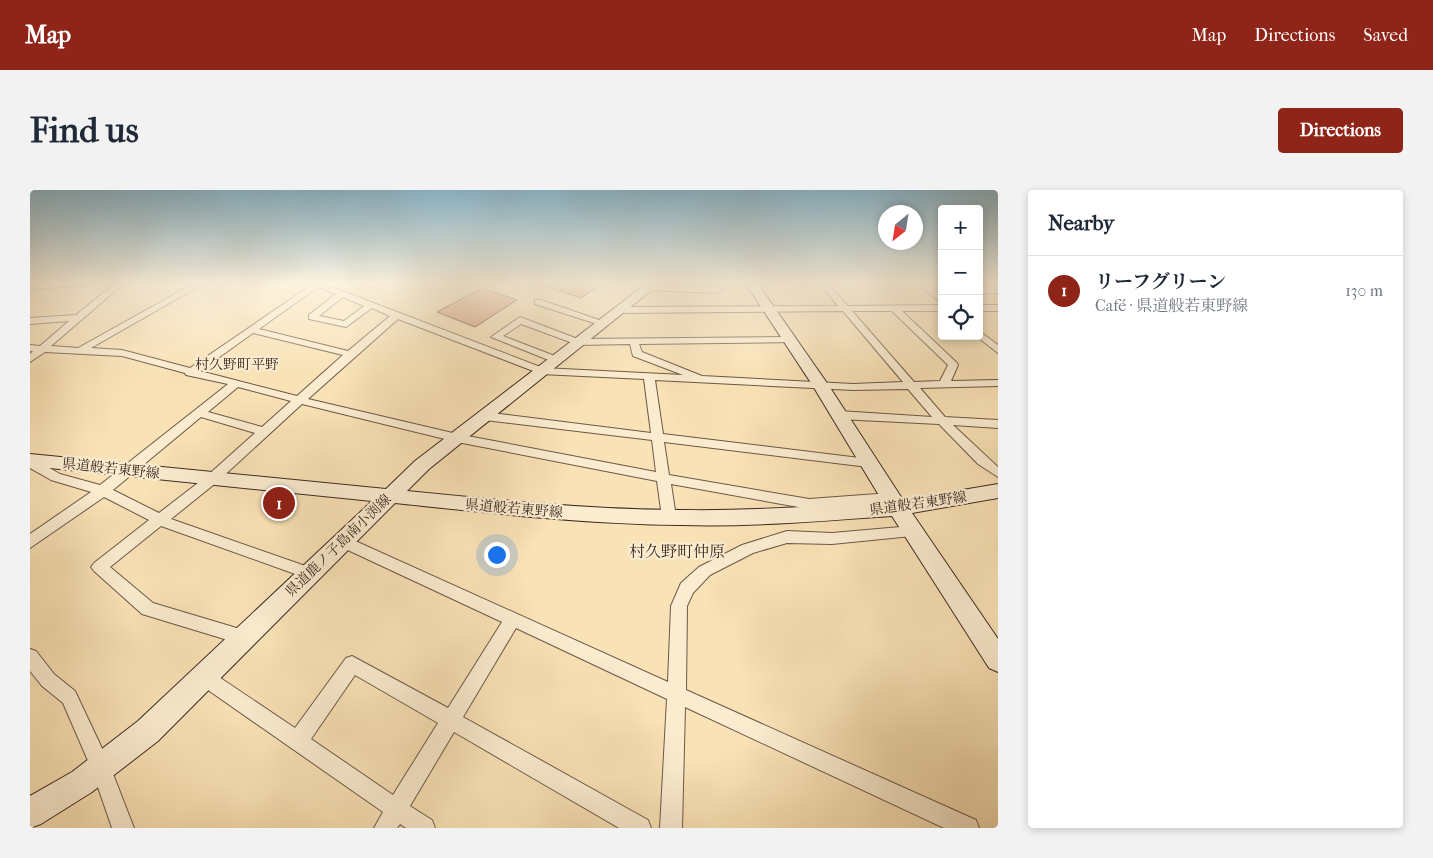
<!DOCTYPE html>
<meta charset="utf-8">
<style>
body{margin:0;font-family:"IM FELL French Canon","Noto Serif JP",serif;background:#f2f2f3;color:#1f2937}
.controls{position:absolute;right:15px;top:15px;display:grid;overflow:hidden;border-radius:5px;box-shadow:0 2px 8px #0003}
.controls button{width:45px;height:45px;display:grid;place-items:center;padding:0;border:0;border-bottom:1px solid #e0e1e3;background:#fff;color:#1f2937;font:25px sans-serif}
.compass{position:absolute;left:848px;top:15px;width:45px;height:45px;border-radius:50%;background:#fff;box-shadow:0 2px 8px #0003;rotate:210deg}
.you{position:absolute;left:466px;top:364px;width:18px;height:18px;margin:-12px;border:4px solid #fff;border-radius:50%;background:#1a73e8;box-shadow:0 0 0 8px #1a73e833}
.badge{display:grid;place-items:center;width:32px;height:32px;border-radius:50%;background:#8f2418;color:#fff;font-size:16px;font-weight:700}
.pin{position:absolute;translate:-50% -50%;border:2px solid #fff;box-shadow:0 1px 5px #0006}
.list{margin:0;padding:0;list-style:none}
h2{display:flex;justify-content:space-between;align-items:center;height:65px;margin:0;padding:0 20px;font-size:21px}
h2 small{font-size:16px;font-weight:400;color:#747a83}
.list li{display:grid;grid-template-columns:32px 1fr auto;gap:15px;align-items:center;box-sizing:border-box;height:70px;padding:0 20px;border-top:1px solid #e0e1e3}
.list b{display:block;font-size:19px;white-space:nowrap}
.list p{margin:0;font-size:16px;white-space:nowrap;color:#747a83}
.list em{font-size:16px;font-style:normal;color:#747a83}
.icon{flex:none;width:28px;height:28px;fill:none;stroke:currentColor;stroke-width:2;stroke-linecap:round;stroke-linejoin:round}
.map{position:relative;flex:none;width:968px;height:638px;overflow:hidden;border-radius:5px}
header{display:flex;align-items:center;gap:30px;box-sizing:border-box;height:70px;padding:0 25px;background:#8f2418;color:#fff}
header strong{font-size:24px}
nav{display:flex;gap:28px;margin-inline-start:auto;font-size:18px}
.intro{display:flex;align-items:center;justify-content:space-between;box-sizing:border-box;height:120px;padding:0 30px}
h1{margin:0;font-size:35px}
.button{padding:12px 22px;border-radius:5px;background:#8f2418;color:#fff;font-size:18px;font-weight:700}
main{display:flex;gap:30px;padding:0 30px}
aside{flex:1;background:#fff;border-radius:5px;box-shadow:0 2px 8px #0003}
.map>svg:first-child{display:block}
</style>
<header>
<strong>Map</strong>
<nav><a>Map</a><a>Directions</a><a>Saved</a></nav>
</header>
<div class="intro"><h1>Find us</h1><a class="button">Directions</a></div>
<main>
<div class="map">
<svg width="968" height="638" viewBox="0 0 968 638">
<rect width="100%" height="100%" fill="#f9e2b6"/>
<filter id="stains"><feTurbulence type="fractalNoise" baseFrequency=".004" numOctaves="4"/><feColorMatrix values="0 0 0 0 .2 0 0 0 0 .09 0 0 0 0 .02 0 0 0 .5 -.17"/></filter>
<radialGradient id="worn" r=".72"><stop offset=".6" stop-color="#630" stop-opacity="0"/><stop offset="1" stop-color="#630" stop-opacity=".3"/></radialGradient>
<g fill="#d89773" stroke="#3c2a22">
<polygon points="515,94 571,94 551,108 514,96"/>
<polygon points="452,98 487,110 445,137 407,122"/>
</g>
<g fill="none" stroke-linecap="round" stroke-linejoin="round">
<g stroke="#6b5847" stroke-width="6">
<polyline id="lane" points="340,95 342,94"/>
</g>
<g stroke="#6b5847" stroke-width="2">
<g id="street">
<polygon points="0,94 55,94 51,96 0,99"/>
<path d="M84,94H93L21,156L48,158L163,94H173L61,158L92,160L160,178L283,94H294L513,178L653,185L603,166L600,154L548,155L491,134L473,146L530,168V172L526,173L461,147L490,127L548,149L760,147L765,150L763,152L609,154L612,162L672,186L823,194L873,192L813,121L590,123L586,120L590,117L808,116L790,94H798L818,116L912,115V121H872L927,173L928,175L921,191L968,190V196L890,198L915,227L968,230V238L923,235L968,277V287L948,274L909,234L809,229L803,225L809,221L902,227L878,199L823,200L625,190L633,244L838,269L844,273L838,277L634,252L639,285L779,309L861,303L868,308L861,313L779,319L641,294L646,327L644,331H634L632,327L627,291L427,252L272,214L187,292L141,329L284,379L287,383L284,387L279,389L131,336L80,377L123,413L220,442L222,447L220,452L214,455L112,424L64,381L61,377L64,373L119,330L76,308L74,307L0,358V344L61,302L21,290L0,278V267L30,284L70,295L198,194L156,185L155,183L92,166L15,162L0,172V164L3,161H0V155L10,156L39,131L0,134V128L46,125ZM288,97L306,104L279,125V129L316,137L342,118L360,126L318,161L229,139ZM313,107L334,116L314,131L289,126ZM822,121H862L918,175L910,191L884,192ZM368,129L511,184L614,189L621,243L454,222L448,226L454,230L622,250L626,282L427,244L278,209ZM223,143L313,165L267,206L170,181ZM208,197L261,211L232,237L178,222ZM171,227L225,243L177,286L129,323L83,300Z"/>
<polygon points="888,94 897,94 912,106 912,114"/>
<polygon points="617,95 688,97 692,100 688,103 614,100 613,98"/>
<rect x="949" y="97" width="19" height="6"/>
<polygon points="505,110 511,110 578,133 570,135 505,114"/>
<rect x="949" y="115" width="19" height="6"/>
<polygon points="949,141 968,155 968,163 946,146 949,146"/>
<path d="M882,336L887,337L889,341L887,345L882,346L802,354L757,353L723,363L680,385L663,403L657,416L656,500L946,630L949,638H914L655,517L652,638H630L637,509L486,438L433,527L618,630L621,638H589L424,542L380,616L402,630L405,638H376L370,634L367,638H344L353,622L168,493L165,487L168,481L174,479L180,481L265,538L316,468L322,466L418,518L472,432L307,355L305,351L307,347L312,345L638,492L641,416L651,393L669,377L712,355L757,341L802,343ZM325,485L408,533L363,605L281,549Z"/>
<polygon points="0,459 6,461 24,484 45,501 78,571 104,638 82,638 62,580 33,513 12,496 0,481"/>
</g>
</g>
<g stroke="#3c2a22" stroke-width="2">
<path id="secondary" d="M616,94H629L399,279L377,301C469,310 561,320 653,320C720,321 787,316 853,312L783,196L716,94H728L799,196L873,310L968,294V308L882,323L968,449V482L959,478L862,326C792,331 721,337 651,335C555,334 460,323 365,313L128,551L62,602L11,634L0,638V606L42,582L108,531L342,311L0,276V264L356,299L385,271Z"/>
</g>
<use href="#lane" stroke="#fbecd0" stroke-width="4.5"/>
<use href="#street" fill="#fbecd0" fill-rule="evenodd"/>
<use href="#secondary" fill="#fbecd0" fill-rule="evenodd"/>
</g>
<linearGradient id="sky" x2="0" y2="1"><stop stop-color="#8ab8cf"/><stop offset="0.51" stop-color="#fcf2de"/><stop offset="1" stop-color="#fcf2de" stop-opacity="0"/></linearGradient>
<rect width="968" height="183" fill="url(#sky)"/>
<g text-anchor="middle" stroke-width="4.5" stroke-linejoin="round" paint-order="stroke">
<g font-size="14" fill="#3c2a22" stroke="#fbecd0">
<text x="207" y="179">村久野町平野</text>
</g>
<g font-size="14" fill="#3c2a22" stroke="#fbecd0">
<text transform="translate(81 278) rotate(6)" y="5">県道般若東野線</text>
<text transform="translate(888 313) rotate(-8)" y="5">県道般若東野線</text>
<text transform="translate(484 318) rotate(5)" y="5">県道般若東野線</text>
<text transform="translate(308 355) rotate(-44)" y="5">県道鹿ノ子島南小渕線</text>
</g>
<g font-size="16" fill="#3c2a22" stroke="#fbecd0">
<text x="647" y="367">村久野町仲原</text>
</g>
</g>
<rect width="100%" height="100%" filter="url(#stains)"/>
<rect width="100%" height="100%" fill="url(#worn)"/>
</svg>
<div class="controls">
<button>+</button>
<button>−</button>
<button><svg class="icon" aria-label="locate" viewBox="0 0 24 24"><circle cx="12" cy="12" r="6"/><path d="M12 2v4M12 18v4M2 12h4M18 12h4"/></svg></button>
</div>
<svg class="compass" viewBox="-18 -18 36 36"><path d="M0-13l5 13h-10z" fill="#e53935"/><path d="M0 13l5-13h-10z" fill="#747a83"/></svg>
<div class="you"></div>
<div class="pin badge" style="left:249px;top:313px">1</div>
</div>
<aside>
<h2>Nearby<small></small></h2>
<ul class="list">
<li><span class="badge">1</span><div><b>リーフグリーン</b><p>Café · 県道般若東野線</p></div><em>130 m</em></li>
</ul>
</aside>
</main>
